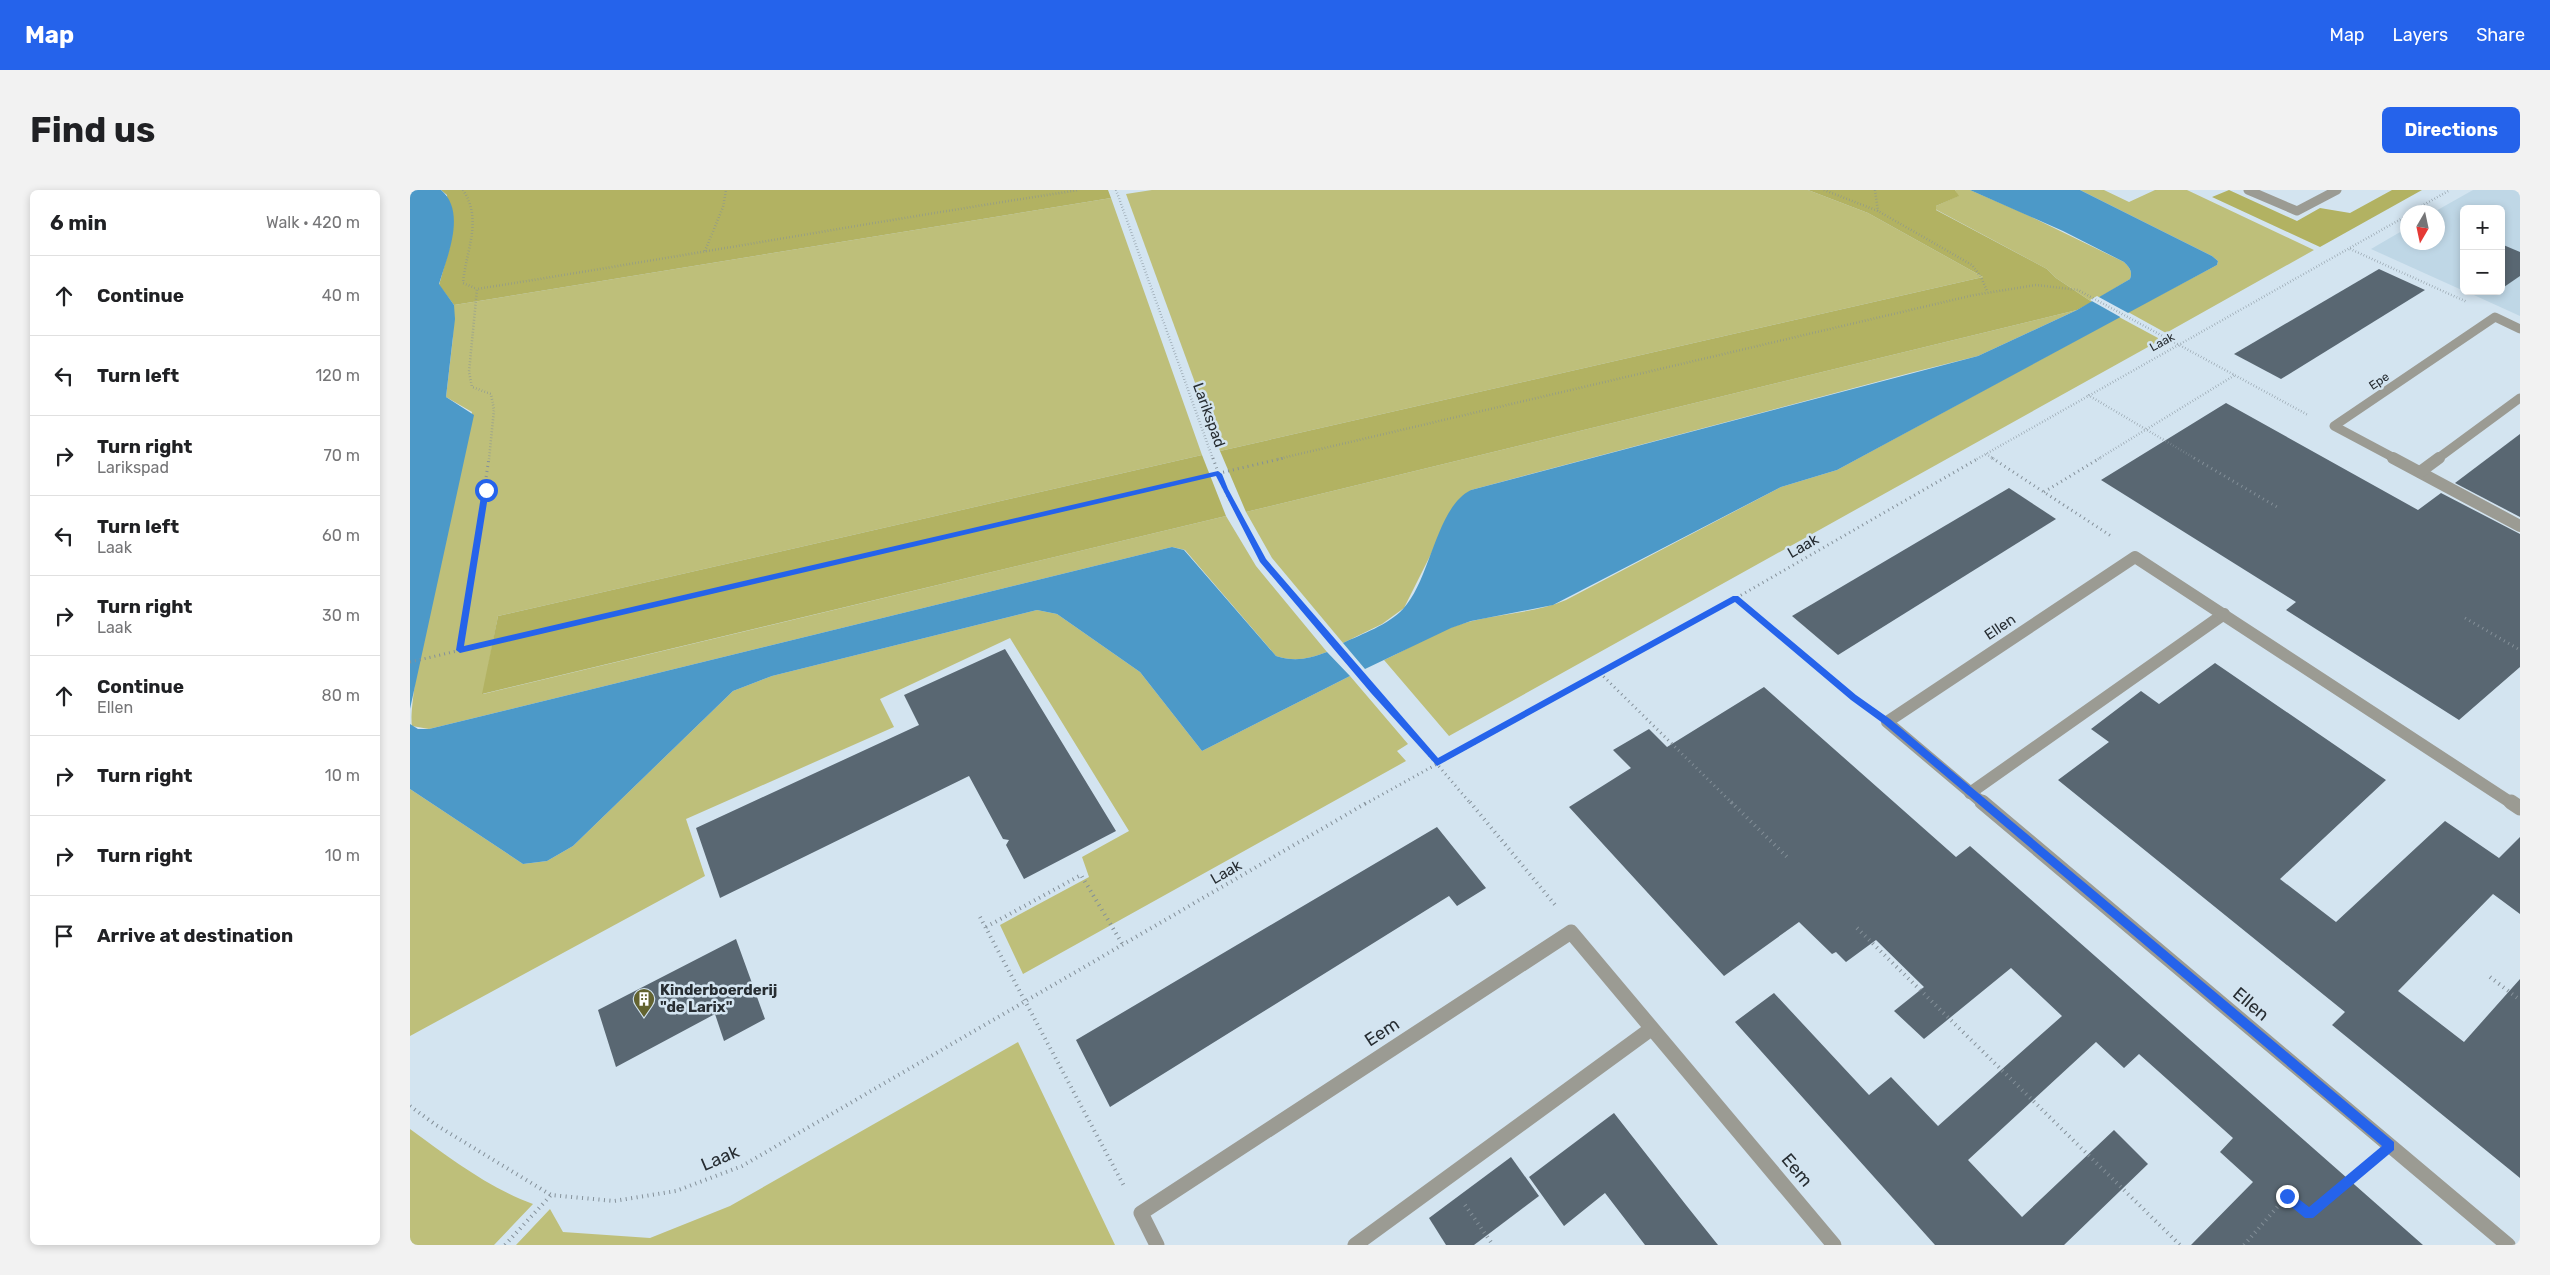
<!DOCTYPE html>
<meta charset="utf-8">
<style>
body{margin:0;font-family:Rubik,sans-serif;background:#f2f2f2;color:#202124}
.controls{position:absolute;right:15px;top:15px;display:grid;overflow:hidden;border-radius:8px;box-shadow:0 2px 8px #0003}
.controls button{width:45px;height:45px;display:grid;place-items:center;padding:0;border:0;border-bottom:1px solid #e0e0e0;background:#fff;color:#202124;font:25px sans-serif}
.compass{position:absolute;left:1990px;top:15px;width:45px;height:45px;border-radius:50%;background:#fff;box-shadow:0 2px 8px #0003;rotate:189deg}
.stop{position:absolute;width:15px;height:15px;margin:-11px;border:4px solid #2563eb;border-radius:50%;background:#fff}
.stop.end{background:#2563eb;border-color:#fff;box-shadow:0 1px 5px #0008}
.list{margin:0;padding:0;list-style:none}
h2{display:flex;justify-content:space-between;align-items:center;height:65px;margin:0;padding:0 20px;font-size:21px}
h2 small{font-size:16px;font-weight:400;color:#757577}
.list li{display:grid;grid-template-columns:32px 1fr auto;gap:15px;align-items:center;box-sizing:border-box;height:80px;padding:0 20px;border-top:1px solid #e0e0e0}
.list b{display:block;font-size:19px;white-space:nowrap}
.list p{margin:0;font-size:16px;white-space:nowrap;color:#757577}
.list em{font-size:16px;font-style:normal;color:#757577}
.icon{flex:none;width:28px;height:28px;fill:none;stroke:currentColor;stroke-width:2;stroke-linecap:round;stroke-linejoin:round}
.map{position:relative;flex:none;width:2110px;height:1055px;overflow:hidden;border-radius:8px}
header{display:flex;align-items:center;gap:30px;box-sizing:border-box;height:70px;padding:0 25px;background:#2563eb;color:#fff}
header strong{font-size:24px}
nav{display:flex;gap:28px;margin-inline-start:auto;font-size:18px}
.intro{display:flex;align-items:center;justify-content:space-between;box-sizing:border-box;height:120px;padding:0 30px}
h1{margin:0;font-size:35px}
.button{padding:12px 22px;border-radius:8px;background:#2563eb;color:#fff;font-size:18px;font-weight:700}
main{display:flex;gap:30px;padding:0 30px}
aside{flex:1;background:#fff;border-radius:8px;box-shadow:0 2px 8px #0003}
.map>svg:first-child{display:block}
</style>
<header>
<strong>Map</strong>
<nav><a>Map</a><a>Layers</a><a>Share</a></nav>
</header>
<div class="intro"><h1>Find us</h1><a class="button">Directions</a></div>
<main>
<aside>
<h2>6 min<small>Walk · 420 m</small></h2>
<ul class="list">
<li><svg class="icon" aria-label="ahead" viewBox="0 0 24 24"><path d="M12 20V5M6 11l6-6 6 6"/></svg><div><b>Continue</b></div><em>40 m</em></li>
<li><svg class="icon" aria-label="left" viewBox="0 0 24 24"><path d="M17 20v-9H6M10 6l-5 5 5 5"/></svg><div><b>Turn left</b></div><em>120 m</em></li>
<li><svg class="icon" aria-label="right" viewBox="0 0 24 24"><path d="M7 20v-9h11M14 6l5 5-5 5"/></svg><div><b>Turn right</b><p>Larikspad</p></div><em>70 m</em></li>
<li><svg class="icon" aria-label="left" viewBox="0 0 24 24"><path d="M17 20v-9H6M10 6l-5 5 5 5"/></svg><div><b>Turn left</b><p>Laak</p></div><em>60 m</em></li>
<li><svg class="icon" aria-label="right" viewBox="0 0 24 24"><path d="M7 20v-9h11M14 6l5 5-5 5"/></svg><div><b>Turn right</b><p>Laak</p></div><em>30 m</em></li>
<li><svg class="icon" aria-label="ahead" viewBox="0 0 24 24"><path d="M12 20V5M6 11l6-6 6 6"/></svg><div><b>Continue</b><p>Ellen</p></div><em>80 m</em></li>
<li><svg class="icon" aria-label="right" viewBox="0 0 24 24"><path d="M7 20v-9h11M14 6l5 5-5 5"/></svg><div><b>Turn right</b></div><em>10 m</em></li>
<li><svg class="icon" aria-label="right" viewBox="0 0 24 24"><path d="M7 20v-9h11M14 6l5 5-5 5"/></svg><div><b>Turn right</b></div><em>10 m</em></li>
<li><svg class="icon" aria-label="arrive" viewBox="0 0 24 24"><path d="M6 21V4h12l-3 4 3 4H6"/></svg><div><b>Arrive at destination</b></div></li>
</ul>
</aside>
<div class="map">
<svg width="2110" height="1055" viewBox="0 0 2110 1055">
<rect width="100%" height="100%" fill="#d3e4f0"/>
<polygon fill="#bfd7e6" points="2063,0 2110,0 2110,126 2055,101 2091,101 2091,19 2054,19 2054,101 1961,59 1997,38 1998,52 2028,52 2028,22 2024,22"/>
<g fill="#bebf7a">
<polygon points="742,0 1398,0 1458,23 1573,87 810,261 716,4"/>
<path d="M1545,0H1560L1611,22L1714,72C1719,77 1723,81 1720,89L1682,112L1646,88L1637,79L1525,19L1526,16L1548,6Z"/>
<polygon points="1670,0 1694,0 1719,12 1745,0 1777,0 1904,60 1756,143 1718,122 1807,75 1808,71 1802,66"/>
<path d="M701,8L792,265L88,426L73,504L816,326L846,376L917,462C898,469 885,472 866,466L775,360L762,357L19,539L2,536C0,526 5,493 7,480C23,394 48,309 62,222L36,207L43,147L44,115Z"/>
<polygon points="1667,120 1568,166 1500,183 1061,300 1025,356 994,418 972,434 933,453 862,368 836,322"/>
<path d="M1709,127L1748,148L1747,152L1039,546L974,470C1002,457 1031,438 1062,431C1094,423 1125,423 1156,410L1371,297L1427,280Z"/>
<polygon points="627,420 647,424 730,482 792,561 940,486 998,554 987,561 996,571 613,784 590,735 679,687 672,667 719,641 600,448 470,509 484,537 276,629 295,686 0,846 0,599 113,674 137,671 163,656 323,501 362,486"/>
<polygon points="608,852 705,1055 106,1055 140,1019 153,1042 240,1048 320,1016"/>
<path d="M0,939C40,968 77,997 123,1014L84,1055H0Z"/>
</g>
<g fill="#b2b262">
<polygon points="31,0 698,0 701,8 44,115 29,95 40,56 37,5"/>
<polygon points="1398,0 1545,0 1549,6 1526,16 1526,20 1637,79 1646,88 1682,112 1667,120 836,322 810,261 1573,87 1458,23"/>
<polygon points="1819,0 1887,31 1910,18 1940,23 1982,0 2012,0 1910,57 1802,7"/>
<polygon points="792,265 816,326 72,504 88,426"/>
</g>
<g fill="#4c99c8">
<path d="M0,0H31C57,22 37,67 29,94L44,115L45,129L36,207L64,225L0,519Z"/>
<path d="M1560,0H1670L1802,66L1808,71L1807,75L1427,280L1371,297L1143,415L1061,431L1041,438L955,479L933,453C952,444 978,435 993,419C1021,389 1026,317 1061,300L1568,166L1667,120L1720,89C1723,81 1719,77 1714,72L1653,41Z"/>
<path d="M762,357L774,360L866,466C885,472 898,469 917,462L940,486L792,561L730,482L647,424L627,420L362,486L323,501L163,656L137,671L113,674L0,599V534L8,539H19Z"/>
</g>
<polygon fill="#d3e4f0" points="1687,106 1720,124 1712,128 1680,110"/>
<g fill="#596772">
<polygon points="2091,54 2110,62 2110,86 2094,97 2091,96"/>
<polygon points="1969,79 2015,100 1871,189 1824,164"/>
<polygon points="1816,213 2008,320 2031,303 2110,344 2110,477 2049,530 1876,420 1886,412 1691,290"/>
<polygon points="2110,244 2110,327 2045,293"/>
<polygon points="1599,298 1646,329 1428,465 1382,426"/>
<polygon points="595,459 706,641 614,689 596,655 599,650 593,649 559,586 310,708 286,638 509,535 494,505"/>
<polygon points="1805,473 1976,590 1870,689 1926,732 2035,631 2089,668 2110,647 2110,724 2083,704 1988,801 2054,852 2110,789 2110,988 1922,835 1935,822 1648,590 1699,552 1681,539 1731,501 1749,514"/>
<polygon points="1354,497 1546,667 1560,656 2013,1055 1781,1055 1843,992 1810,962 1823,948 1729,864 1714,878 1686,852 1558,970 1612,1027 1704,940 1738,974 1654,1055 1525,1055 1325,832 1364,803 1459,905 1481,887 1528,936 1652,826 1601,778 1514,849 1484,821 1514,797 1466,750 1436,772 1426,762 1422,764 1389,732 1314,786 1159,617 1221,578 1203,560 1239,539 1257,557"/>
<polygon points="1027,637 1076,698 1047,716 1039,706 700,917 666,850"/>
<polygon points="326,749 355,829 314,851 305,824 206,877 188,820"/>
<polygon points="1204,923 1276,1015 1308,1055 1235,1055 1195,1003 1154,1036 1119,987"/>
<polygon points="1101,967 1129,1006 1064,1055 1036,1055 1019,1028"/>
</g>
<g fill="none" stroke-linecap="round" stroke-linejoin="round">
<g stroke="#849099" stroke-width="2.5" stroke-dasharray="0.5 2.5" stroke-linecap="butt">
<path d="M53,0C73,30 56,60 53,93L67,99"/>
<polyline points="706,0 803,269"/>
<polyline points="1414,0 1468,21 1562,75 1571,87 1577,101"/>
<polyline points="1465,0 1468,21"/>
<polyline points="2001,22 2040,0"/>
<polyline points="1940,59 2057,112"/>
<polyline points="295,61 313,17 316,0"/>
<polyline points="1678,205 1786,269"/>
<polyline points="1576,264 1584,269"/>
<path d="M79,269L84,220L81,204L62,197L59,182L67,99C268,67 468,31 669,0"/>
<polyline points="868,269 1564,105 1626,95 1668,100 1898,225"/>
<polyline points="1567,269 1998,25"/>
<polyline points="1688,269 1825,185"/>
</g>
<g stroke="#849099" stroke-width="3" stroke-dasharray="1 4" stroke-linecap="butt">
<polyline points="803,268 814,299 853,370 1061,614"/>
<polyline points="1582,268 1701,346"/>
<polyline points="1784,268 1867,317"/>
<polyline points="1634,302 1690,268"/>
<polyline points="1326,408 1454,515"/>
<polyline points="2055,428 2110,460"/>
<polyline points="50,460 79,268"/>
<polyline points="0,472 874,268"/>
<polyline points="1190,483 1323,614"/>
<polyline points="955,614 1326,408 1569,268"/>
</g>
<g stroke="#849099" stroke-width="4" stroke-dasharray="1 4.5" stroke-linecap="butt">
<polyline points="1060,612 1146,716"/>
<polyline points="1321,612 1377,667"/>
<polyline points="570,727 714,996"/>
<polyline points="576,737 671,685 713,755"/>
<polyline points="1447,738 1770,1055"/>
<polyline points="2080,787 2110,810"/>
<polyline points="0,916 26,935 141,1005 204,1011 266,1001 332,976 958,612"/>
<polyline points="1055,1015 1083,1055"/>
<polyline points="95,1055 141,1005"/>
<polyline points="1834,1055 1877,1006 1899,1024 1955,977"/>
</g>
<g stroke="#9b9b93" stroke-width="9">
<polyline points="1838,0 1887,21 1927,0"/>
<polyline points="1986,269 1924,236 2085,127 2110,139"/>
<polyline points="2027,269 2110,208"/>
</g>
<g stroke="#9b9b93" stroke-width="12">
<polyline points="1983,268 2110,336"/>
<polyline points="2010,282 2029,268"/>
<polyline points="1560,603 1814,424"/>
<polyline points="1574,614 1477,532 1725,367 2103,614"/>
</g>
<g stroke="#9b9b93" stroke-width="15">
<polyline points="1572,612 2098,1055"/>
<polyline points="2101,612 2110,618"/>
<polyline points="747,1055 731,1023 1161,742 1424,1055"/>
<polyline points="945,1055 1241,839"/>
</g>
</g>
<polygon fill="#2563eb" points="808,281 812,284 818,299 856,369 1028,568 1323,406 1328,406 1446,505 1480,529 1984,952 1984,960 1903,1028 1895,1028 1873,1010 1871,1006 1877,1000 1899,1017 1972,956 1474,534 1441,510 1325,412 1027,576 961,503 850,372 806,286 50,463 46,460 72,300 76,298 79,300 54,456"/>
<defs>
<g id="building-pin" transform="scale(1.125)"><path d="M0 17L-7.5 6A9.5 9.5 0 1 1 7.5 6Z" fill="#636330" stroke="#d3e4f0"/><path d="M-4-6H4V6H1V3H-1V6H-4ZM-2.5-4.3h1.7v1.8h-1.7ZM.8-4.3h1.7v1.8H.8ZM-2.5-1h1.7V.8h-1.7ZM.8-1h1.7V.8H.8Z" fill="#fff"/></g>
</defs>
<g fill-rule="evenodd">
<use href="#building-pin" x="234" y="809"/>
</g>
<g text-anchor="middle" stroke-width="5" stroke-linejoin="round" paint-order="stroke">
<g font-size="12" fill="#272d32" stroke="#d3e4f0">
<text transform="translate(1752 152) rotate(-29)" y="4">Laak</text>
<text transform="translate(1969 191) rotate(-34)" y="4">Epe</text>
</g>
<g font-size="15" fill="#272d32" stroke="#d3e4f0">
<text transform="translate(799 225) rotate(70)" y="5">Larikspad</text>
<text transform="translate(1393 356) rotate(-30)" y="5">Laak</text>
<text transform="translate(1590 437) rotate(-34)" y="5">Ellen</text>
<text transform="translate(816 682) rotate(-30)" y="5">Laak</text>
</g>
<g font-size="15" font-weight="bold" fill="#272d32" stroke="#d3e4f0" text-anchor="start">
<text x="250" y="805">Kinderboerderij<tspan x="250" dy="17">"de Larix"</tspan></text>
</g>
<g font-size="18" fill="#272d32" stroke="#d3e4f0">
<text transform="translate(1841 814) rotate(40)" y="6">Ellen</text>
<text transform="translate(972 842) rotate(-33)" y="6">Eem</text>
<text transform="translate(310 968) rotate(-23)" y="6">Laak</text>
<text transform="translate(1387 980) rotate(50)" y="6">Eem</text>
</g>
</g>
</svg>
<div class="controls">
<button>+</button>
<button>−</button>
</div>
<svg class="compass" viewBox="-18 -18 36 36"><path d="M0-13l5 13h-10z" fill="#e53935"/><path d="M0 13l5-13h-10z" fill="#757577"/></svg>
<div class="stop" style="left:76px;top:300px"></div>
<div class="stop end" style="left:1877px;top:1006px"></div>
</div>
</main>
